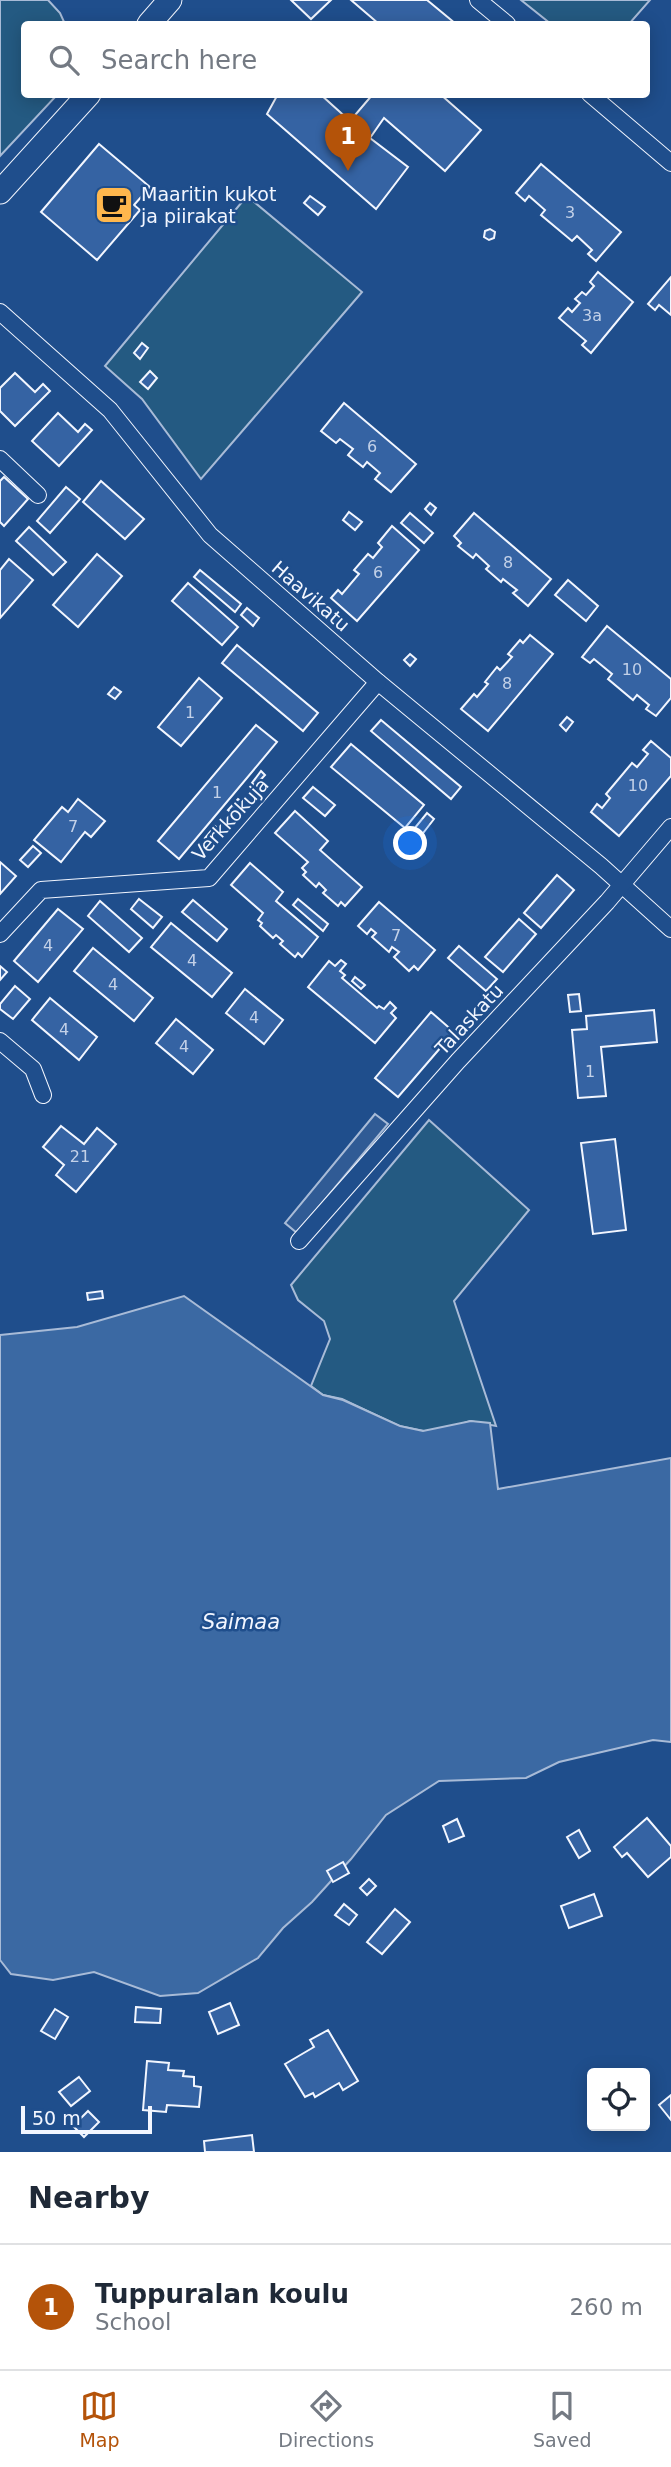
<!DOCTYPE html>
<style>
body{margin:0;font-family:"DejaVu Sans",sans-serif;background:#f6f6f7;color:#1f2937}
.controls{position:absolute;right:21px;bottom:21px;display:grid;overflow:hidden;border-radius:7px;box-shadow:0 4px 18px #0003}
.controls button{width:63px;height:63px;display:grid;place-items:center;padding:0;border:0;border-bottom:2px solid #e0e1e3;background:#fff;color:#1f2937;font:35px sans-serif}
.scale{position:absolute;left:21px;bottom:18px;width:131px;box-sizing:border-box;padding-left:7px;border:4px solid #f2f6ff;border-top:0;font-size:19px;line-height:24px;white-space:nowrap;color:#f2f6ff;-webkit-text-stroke:5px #1f4e8c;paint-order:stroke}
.you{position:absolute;left:411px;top:844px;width:24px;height:24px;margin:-18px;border:5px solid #fff;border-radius:50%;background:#1a73e8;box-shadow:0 0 0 10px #1a73e833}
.badge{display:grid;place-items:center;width:46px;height:46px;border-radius:50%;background:#b45309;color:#fff;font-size:23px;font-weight:700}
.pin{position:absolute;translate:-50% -58px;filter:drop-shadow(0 2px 4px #0008)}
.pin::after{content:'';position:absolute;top:37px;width:24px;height:21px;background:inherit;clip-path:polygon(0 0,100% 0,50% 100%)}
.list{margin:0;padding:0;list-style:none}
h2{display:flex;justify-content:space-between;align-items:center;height:91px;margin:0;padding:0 28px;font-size:30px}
h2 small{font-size:23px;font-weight:400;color:#747a83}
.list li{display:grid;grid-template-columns:46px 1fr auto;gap:21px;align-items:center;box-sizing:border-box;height:126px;padding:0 28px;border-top:2px solid #e0e1e3}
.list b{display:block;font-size:26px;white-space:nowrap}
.list p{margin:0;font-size:23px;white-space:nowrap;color:#747a83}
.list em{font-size:23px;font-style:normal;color:#747a83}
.icon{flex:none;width:38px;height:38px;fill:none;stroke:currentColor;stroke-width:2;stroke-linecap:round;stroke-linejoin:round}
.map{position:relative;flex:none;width:671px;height:2152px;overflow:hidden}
.search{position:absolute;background:#fff;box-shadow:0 4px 18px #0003;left:21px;right:21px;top:21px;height:77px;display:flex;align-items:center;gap:18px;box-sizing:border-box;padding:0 24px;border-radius:7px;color:#747a83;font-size:26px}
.sheet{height:217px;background:#fff}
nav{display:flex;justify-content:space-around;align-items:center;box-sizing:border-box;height:98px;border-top:2px solid #e0e1e3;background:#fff;font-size:19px;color:#747a83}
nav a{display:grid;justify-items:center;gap:4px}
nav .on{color:#b45309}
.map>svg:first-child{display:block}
</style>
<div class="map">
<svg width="671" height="2152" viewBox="0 0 671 2152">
<rect width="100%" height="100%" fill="#1f4e8c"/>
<g fill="#245a82" stroke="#a8bbd7" stroke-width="2">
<polygon points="0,0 48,0 60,13 65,24 24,24 24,94 57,95 0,156"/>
<polygon points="521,0 650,0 629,24 551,24"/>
<polygon points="247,196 362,292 201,479 142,399 105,366"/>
<polygon points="429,1120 529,1210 454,1301 496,1426 470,1421 443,1430 424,1431 399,1426 342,1399 323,1395 311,1386 330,1339 324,1321 298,1300 291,1285"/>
</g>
<polygon fill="#305b95" stroke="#a8bbd7" stroke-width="2" points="375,1114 388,1124 297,1233 285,1223"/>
<polygon fill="#3b69a3" stroke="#a8bbd7" stroke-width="2" points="184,1296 323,1395 343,1400 400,1426 423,1431 471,1421 490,1423 498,1489 671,1458 671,1742 653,1740 559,1762 526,1778 439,1781 386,1815 351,1859 312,1902 283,1928 258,1958 198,1993 160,1996 94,1972 53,1980 11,1974 0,1960 0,1335 77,1327"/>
<g fill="#3563a3" stroke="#f2f6ff" stroke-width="2">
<polygon points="291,0 331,0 311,19"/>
<polygon points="351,0 427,0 456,24 379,24"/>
<polygon points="278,94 320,94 350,121 373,94 440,94 481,130 445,171 384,118 370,138 408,167 376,209 267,114"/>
<polygon points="99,144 150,187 134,205 140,210 97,260 41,212"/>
<polygon points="541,164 621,232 596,261 588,254 592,250 577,236 572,241 541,215 545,210 529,196 525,201 516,193"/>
<polygon points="310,196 325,207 318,215 304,203"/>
<polygon points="490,229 495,232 494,238 489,240 484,237 485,231"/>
<polygon points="598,272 633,302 591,353 582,345 586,341 559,318 568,308 572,312 580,303 575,299 582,292 586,295 594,286 590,282"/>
<polygon points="671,277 671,315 659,305 655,310 648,304"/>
<polygon points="142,343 148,348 140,359 134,353"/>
<polygon points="150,371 157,378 148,389 140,382"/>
<polygon points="15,373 35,392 43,384 50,391 15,426 0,411 0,388"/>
<polygon points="344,403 416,464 391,492 375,479 380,473 367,462 363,467 348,455 353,449 340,439 336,443 321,431"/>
<polygon points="58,413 78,432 85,424 92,430 59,466 32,441"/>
<polygon points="4,477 28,499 4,526 0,522 0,481"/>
<polygon points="101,481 144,519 125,539 83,502"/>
<polygon points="66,487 80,499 50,533 37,521"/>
<polygon points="430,503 436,508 431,515 425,509"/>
<polygon points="349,512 362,522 355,530 343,520"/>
<polygon points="410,513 433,533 424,543 401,523"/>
<polygon points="474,513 551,579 528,606 513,593 517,590 503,579 501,582 486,569 489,566 476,554 473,558 458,546 461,543 454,536"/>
<polygon points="392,526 419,550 357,621 331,598 338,590 342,594 359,574 354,570 368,554 373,558 382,547 378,543"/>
<polygon points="29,527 66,562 53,575 16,541"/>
<polygon points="97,554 122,576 78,627 53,605"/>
<polygon points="9,559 33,580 0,618 0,570"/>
<polygon points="200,570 241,604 235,612 194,577"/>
<polygon points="568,580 598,606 586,621 555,595"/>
<polygon points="188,583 238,627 222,645 172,601"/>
<polygon points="247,608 259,618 253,626 241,615"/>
<polygon points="607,626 671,679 671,698 656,716 646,709 649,705 637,695 633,700 608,679 612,674 594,659 590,663 582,657"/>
<polygon points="530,635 553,654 488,731 461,709 474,694 477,697 488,684 485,682 497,667 500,670 512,657 508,654 520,640 523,643"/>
<polygon points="237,645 318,713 303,731 222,663"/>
<polygon points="410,654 416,659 410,666 404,660"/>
<polygon points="199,678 222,698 181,746 158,727"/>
<polygon points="114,687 121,692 115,699 108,694"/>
<polygon points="567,717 573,722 566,731 560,725"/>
<polygon points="381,720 461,787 451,799 371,731"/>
<polygon points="256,725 277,742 179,859 158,841"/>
<polygon points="651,741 671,758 671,776 619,836 591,812 597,804 602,808 610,798 606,794 632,763 637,767 648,754 643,750"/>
<polygon points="351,744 424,805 405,828 331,767"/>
<polygon points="261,771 265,775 255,786 252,783"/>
<polygon points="313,787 335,805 325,816 303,798"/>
<polygon points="78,799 105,821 91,837 85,832 61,862 34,840 62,807 68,812"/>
<polygon points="238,799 242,802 232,813 228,810"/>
<polygon points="295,811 328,841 320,850 362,887 345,906 341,902 338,906 323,893 326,890 319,883 316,887 303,875 306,872 302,868 308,862 275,833"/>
<polygon points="427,813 434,819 413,846 405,840"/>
<polygon points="215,826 219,829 209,841 205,838"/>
<polygon points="33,846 41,853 28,867 20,860"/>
<polygon points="0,862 16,876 0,894"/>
<polygon points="250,863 283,892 276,901 318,937 302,957 298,953 295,957 280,944 283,941 276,935 273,938 260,926 262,923 258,920 263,913 231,885"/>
<polygon points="557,875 574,890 541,928 524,913"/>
<polygon points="139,899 162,917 153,928 131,909"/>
<polygon points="298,899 328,924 323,931 293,905"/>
<polygon points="193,900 227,929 217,941 182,912"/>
<polygon points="100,901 142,938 129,952 88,916"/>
<polygon points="379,902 435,950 418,970 414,966 409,971 394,957 399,952 392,947 389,952 372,937 376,933 371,929 367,934 358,926"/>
<polygon points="58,909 83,929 38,982 14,961"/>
<polygon points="519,919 536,934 503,972 485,957"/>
<polygon points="171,923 232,973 212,997 151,947"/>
<polygon points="459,946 497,979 486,991 448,958"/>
<polygon points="93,948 153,998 134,1021 74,971"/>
<polygon points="341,960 346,964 340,971 345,975 342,978 377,1008 379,1006 384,1009 390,1002 396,1008 391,1013 396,1018 375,1043 308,987 329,961 335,966"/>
<polygon points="0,966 7,972 0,980"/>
<polygon points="355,977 365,985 361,989 352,981"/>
<polygon points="15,986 30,999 13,1019 0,1009 0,1004"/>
<polygon points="245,989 283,1020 264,1044 226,1013"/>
<polygon points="579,994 581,1011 570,1012 568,995"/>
<polygon points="50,998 97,1037 79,1060 32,1020"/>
<polygon points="654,1010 657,1042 601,1047 606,1096 578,1098 572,1030 587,1029 586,1016"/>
<polygon points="431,1012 454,1032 398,1097 375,1078"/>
<polygon points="176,1019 213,1050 193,1074 156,1043"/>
<polygon points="61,1126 84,1144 97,1128 116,1144 76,1192 56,1175 64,1165 43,1147"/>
<polygon points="615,1139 626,1230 593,1234 581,1143"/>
<polygon points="102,1291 103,1298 88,1300 87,1293"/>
<polygon points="647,1818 671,1846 671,1857 648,1877 627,1853 622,1857 614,1847"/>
<polygon points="457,1819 464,1836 449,1842 443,1826"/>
<polygon points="579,1830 590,1851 579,1858 567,1837"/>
<polygon points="343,1862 349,1873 333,1882 327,1871"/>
<polygon points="369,1879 376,1886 367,1895 360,1888"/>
<polygon points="594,1894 602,1916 569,1928 561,1906"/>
<polygon points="344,1904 357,1915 349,1925 335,1915"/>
<polygon points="395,1909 410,1922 382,1954 367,1942"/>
<polygon points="230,2003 239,2025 218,2034 209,2012"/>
<polygon points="136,2007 161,2009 160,2023 135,2022"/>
<polygon points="55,2009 68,2017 55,2039 41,2031"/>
<polygon points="328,2030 358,2081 343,2090 339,2083 315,2097 313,2093 305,2097 285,2064 314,2047 310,2040"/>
<polygon points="147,2061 169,2063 168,2070 184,2071 183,2076 194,2077 194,2086 201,2087 199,2107 167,2105 166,2112 143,2110"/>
<polygon points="79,2077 90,2091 71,2106 59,2092"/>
<polygon points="671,2095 671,2120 659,2105"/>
<polygon points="88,2111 99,2122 84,2137 73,2126"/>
<polygon points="252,2135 254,2152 205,2152 204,2141"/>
</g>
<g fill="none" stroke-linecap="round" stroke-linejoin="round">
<g stroke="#f2f6ff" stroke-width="18">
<g id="street">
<polyline points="478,0 507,24"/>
<polyline points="590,94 671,163"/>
<polyline points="0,312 110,410 210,535 378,682 601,866 671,929"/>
<polyline points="0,459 38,495"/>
<polyline points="0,934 41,890 209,878 378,682"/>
<polyline points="0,1041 33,1069 43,1095"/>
<polyline points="299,1241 458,1061 607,902 671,827"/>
</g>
</g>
<g stroke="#f2f6ff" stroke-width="25">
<g id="secondary">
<polyline points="149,24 170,0"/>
<polyline points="0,192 89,94"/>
</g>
</g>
<use href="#street" stroke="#1f4e8c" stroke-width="16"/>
<use href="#secondary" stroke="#1f4e8c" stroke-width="23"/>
</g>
<defs>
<g id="cafe-square" transform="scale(2.0125)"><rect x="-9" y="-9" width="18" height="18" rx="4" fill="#ffb74d" stroke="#1f4e8c"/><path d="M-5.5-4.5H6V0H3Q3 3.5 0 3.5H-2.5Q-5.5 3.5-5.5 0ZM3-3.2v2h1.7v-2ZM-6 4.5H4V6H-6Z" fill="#111"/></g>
</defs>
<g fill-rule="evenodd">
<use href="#cafe-square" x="114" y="205"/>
</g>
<g text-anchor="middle" stroke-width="5" stroke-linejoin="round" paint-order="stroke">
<g font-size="16" fill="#c3d1e8">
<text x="570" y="218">3</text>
<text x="592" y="321">3a</text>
<text x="372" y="452">6</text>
<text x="508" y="568">8</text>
<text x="378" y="578">6</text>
<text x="632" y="675">10</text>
<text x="507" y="689">8</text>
<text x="190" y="718">1</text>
<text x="638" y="791">10</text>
<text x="217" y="798">1</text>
<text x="73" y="832">7</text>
<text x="396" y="941">7</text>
<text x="48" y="951">4</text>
<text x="192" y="966">4</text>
<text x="113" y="990">4</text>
<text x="254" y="1023">4</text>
<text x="64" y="1035">4</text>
<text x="184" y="1052">4</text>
<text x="590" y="1077">1</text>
<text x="80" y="1162">21</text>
</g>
<g font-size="19" fill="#f2f6ff" stroke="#1f4e8c" text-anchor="start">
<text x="141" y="201">Maaritin kukot<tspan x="141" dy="22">ja piirakat</tspan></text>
</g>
<g font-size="19" fill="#f2f6ff" stroke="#1f4e8c">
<text transform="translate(311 596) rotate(41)" y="7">Haavikatu</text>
<text transform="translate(230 819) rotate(-48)" y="7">Verkkokuja</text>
<text transform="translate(469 1019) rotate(-47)" y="7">Talaskatu</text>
</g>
<g font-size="21" font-style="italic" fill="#f2f6ff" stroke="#1f4e8c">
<text x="241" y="1629">Saimaa</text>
</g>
</g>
</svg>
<div class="controls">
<button><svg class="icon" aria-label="locate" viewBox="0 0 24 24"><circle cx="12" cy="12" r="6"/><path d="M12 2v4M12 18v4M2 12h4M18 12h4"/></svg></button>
</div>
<div class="scale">50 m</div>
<div class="you"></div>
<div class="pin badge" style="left:348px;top:171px">1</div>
<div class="search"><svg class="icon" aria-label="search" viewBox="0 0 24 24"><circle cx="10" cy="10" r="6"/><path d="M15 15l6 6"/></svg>Search here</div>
</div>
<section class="sheet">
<h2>Nearby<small></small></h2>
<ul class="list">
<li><span class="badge">1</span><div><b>Tuppuralan koulu</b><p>School</p></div><em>260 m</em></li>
</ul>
</section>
<nav>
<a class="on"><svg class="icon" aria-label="map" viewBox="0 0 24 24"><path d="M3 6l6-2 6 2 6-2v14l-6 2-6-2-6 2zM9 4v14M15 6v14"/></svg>Map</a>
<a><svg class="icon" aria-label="directions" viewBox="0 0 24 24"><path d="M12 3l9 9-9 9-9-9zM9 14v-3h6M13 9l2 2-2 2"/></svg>Directions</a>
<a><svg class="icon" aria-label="saved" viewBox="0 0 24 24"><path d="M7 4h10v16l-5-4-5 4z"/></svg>Saved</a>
</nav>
